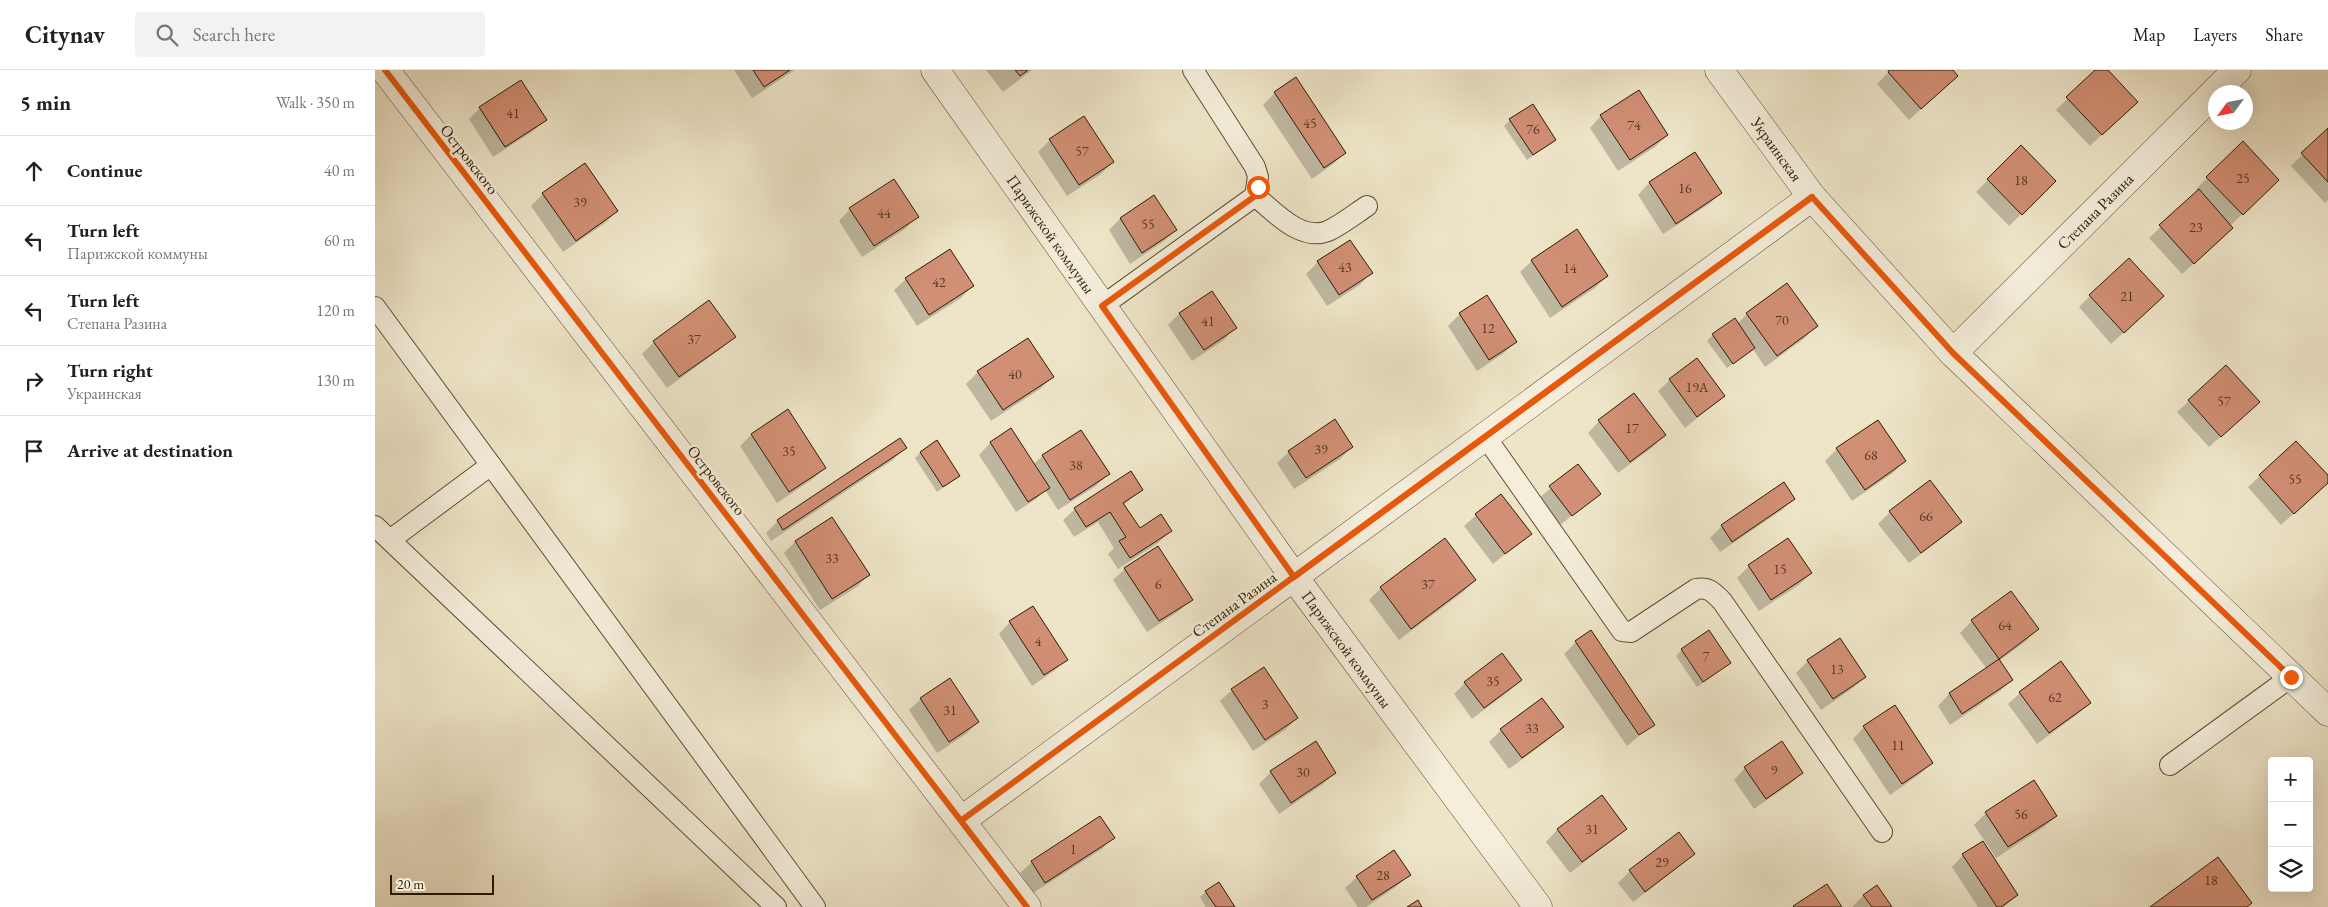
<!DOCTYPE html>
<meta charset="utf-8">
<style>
body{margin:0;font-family:"EB Garamond",serif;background:#f2f2f2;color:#222}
.controls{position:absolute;right:15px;bottom:15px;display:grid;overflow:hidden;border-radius:5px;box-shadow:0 5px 20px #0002}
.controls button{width:45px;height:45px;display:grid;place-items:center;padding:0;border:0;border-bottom:1px solid #e0e0e0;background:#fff;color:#222;font:25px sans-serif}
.compass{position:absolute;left:1833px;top:15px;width:45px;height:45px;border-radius:50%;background:#fff;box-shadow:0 5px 20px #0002;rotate:237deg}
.scale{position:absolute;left:15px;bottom:12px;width:104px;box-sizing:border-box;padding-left:5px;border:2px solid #2f1b02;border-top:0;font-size:14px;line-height:18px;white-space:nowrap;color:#2f1b02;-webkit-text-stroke:4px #f4eedb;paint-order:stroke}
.stop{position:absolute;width:15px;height:15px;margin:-11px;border:4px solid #ea580c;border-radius:50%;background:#fff}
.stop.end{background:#ea580c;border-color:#fff;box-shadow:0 1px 5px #0008}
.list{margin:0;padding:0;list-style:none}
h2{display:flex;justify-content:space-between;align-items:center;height:65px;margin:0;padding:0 20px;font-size:21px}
h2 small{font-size:16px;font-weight:400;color:#767676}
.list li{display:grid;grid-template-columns:32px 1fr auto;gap:15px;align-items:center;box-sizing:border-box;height:70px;padding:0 20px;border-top:1px solid #e0e0e0}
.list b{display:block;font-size:19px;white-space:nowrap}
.list p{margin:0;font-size:16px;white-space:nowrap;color:#767676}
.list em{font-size:16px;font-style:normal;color:#767676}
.icon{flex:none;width:28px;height:28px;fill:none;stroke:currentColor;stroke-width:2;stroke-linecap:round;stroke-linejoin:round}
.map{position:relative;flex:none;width:1953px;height:837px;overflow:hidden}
header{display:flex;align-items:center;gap:30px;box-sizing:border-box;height:70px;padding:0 25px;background:#fff;border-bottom:1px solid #e0e0e0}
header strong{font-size:24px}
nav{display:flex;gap:28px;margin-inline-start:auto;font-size:18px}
.search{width:350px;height:45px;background:#f2f2f2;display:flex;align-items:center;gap:12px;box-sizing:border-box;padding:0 18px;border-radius:5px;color:#767676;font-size:19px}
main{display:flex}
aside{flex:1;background:#fff}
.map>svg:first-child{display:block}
</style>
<header>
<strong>Citynav</strong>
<div class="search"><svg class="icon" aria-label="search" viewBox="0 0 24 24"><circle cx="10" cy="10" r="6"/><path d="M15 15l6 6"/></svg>Search here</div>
<nav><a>Map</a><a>Layers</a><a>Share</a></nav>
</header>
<main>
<aside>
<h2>5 min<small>Walk · 350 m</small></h2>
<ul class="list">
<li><svg class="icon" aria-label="ahead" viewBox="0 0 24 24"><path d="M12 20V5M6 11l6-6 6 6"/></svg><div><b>Continue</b></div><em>40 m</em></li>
<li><svg class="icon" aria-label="left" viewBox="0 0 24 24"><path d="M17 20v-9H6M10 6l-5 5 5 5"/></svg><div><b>Turn left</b><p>Парижской коммуны</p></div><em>60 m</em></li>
<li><svg class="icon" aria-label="left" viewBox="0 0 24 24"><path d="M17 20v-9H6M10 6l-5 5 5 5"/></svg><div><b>Turn left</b><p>Степана Разина</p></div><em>120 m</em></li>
<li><svg class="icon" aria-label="right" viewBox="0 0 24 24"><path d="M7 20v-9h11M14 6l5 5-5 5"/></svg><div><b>Turn right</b><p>Украинская</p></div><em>130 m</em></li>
<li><svg class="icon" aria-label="arrive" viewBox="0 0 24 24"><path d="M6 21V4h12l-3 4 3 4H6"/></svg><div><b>Arrive at destination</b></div></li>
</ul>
</aside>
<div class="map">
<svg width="1953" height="837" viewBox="0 0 1953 837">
<rect width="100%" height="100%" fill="#eee5c8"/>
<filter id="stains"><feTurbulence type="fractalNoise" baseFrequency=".004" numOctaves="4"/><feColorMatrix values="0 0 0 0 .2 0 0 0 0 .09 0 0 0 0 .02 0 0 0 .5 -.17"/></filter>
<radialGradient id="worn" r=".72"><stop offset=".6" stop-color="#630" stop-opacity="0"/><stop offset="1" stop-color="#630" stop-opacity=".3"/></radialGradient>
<g fill="#0003">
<polygon points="359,0 420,0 377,28"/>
<polygon points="611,0 657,0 628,22"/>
<polygon points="1516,0 1576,0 1582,6 1534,50 1502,14"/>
<polygon points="1722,0 1731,0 1749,43 1715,76 1681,40"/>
<polygon points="921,9 970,83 958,94 937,109 888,35 900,23"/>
<polygon points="105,38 170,50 158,61 118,87 94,49"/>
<polygon points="1226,46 1292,65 1280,77 1243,101 1215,58"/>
<polygon points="709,48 738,92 726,104 692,126 663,82 675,70"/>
<polygon points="1135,50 1180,70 1152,90 1129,56"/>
<polygon points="1953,60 1953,130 1950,133 1916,96"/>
<polygon points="1868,73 1891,121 1855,156 1845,170 1807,204 1774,168 1823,122 1821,119"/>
<polygon points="1646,77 1680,111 1634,156 1601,122"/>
<polygon points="1320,83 1346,123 1334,134 1288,164 1263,125 1274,113"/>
<polygon points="209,95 242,141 230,153 188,182 156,136 168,124"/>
<polygon points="778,127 801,160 789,171 755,194 734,160 745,149"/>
<polygon points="475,139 542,147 530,159 487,187 464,151"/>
<polygon points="975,171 996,203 985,215 952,236 931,204 943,192"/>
<polygon points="1157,191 1232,206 1220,218 1175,248 1145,202"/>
<polygon points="531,209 597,216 586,228 542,256 519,220"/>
<polygon points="837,222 860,258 849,270 817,291 793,255 804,244"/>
<polygon points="1715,226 1776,238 1736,274 1704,237"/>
<polygon points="1111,227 1141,272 1129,283 1102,301 1073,256 1085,244"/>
<polygon points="1372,244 1441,256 1430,268 1390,297 1378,279 1352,298 1332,271 1338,265 1362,254"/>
<polygon points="359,266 347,278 292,318 267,284 279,272"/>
<polygon points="1851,297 1871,344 1834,377 1802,342"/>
<polygon points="603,302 677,307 665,319 616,351 591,314"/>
<polygon points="1295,310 1349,326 1310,358 1283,321"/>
<polygon points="1224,351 1289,365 1278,377 1243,403 1213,363"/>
<polygon points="1503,351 1530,391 1518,403 1477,431 1450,391 1462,379"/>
<polygon points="636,360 658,395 667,386 705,361 733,404 721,416 683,440 670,420 661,429 641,442 604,385 615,373"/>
<polygon points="377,364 450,398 438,409 402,433 365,376"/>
<polygon points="1921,373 1953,407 1953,412 1906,455 1873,417"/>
<polygon points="977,377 965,389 919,419 902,393 914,382"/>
<polygon points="530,378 518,390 396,471 391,463 403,451"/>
<polygon points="546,382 584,406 562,422 540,388"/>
<polygon points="1203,395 1224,424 1184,456 1163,429"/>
<polygon points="766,420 749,435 764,460 795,461 783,473 743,499 733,484 739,478 723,452 699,467 688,450 700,439"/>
<polygon points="1419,428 1407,440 1345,482 1335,468 1347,456"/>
<polygon points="1515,442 1585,451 1574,463 1534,493 1503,454"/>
<polygon points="1101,445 1155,464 1118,494 1089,456"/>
<polygon points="456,448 493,505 482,517 445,540 409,483 420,472"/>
<polygon points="1413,469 1436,503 1424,515 1384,541 1362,508 1374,496"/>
<polygon points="750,499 816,530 804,541 772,562 738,510"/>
<polygon points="1100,510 1088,522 1024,570 994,530 1006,518"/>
<polygon points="1636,522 1662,559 1651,571 1624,591 1637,610 1625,621 1575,655 1563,636 1574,624 1612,599 1585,563 1597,551"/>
<polygon points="635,552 691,590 679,601 657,616 624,564"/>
<polygon points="1465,569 1490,607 1478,618 1446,640 1421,603 1433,591"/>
<polygon points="1201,572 1278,654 1252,676 1189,584"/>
<polygon points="1307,580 1355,593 1322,617 1301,586"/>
<polygon points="1146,610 1134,621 1097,649 1079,624 1090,613"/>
<polygon points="857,620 922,648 910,660 878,681 845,631"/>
<polygon points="1645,623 1715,632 1703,644 1662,674 1633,634"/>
<polygon points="546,629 603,652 591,664 562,683 534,640"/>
<polygon points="1166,630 1187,657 1176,668 1134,699 1114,672 1126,660"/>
<polygon points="1489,657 1557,693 1545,704 1515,725 1478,669"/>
<polygon points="1370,698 1427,703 1415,714 1379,739 1359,710"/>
<polygon points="896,702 960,703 948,714 904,744 884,714"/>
<polygon points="1226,727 1250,758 1238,770 1195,803 1171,772 1182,760"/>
<polygon points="1611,743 1681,746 1669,757 1621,788 1599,755"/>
<polygon points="1303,764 1318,784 1306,795 1258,832 1243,813 1255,801"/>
<polygon points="738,767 727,779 658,823 645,803 657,792"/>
<polygon points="1588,785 1642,825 1629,837 1603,837 1577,797"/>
<polygon points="1034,805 1022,816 991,837 983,837 970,818 982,807"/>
<polygon points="831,822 858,837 831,837 825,827"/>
<polygon points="1489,825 1516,837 1477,837"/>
</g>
<g fill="#d18f75" stroke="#2f1b02">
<polygon points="378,0 415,0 389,17"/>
<polygon points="640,0 653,0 645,6"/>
<polygon points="1514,0 1578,0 1583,6 1546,39 1513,2"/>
<polygon points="1720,0 1733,0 1763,32 1727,65 1691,27"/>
<polygon points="921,7 971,83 949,98 899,22"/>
<polygon points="146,10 172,50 130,77 104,37"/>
<polygon points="1264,20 1293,65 1255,90 1225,45"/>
<polygon points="1158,34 1181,70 1158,85 1134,49"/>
<polygon points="709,46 739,92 704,115 674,69"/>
<polygon points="1953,58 1953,112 1926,83"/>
<polygon points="1868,71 1904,110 1868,145 1831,107"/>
<polygon points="1646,75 1681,111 1647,145 1612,109"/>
<polygon points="1320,82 1347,123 1301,154 1274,112"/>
<polygon points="210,93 243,141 201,171 167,123"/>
<polygon points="519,109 544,147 499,176 474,138"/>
<polygon points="1824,119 1858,158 1819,194 1784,155"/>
<polygon points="779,125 802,160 767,183 745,148"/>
<polygon points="1202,159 1233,206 1187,237 1156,190"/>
<polygon points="975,170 998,203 964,225 942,191"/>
<polygon points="575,179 599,216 554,245 530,208"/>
<polygon points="1754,188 1789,226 1749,263 1714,225"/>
<polygon points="1412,213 1443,256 1402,286 1371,243"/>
<polygon points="837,221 862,258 829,280 804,243"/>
<polygon points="1112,225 1142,272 1114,290 1084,243"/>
<polygon points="334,230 361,267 304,307 278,271"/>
<polygon points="1360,248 1380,278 1358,294 1337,264"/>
<polygon points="653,268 679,307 628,340 602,301"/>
<polygon points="1322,288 1350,326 1322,347 1294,309"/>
<polygon points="1851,295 1885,332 1846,367 1813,330"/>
<polygon points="1259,323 1291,365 1255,392 1223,350"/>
<polygon points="413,339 451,398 414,422 376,364"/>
<polygon points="960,349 978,377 931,408 913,381"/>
<polygon points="1503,350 1531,391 1490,420 1461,378"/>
<polygon points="636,358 675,418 653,432 615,372"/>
<polygon points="706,360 735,404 695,430 667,385"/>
<polygon points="525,368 532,378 408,460 402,450"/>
<polygon points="562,370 585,406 568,417 545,382"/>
<polygon points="1921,371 1953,405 1953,413 1919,444 1884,405"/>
<polygon points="1203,394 1226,424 1197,446 1174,416"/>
<polygon points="756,401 768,420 748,433 765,458 786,444 797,461 755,488 744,471 751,467 735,442 711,457 699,438"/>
<polygon points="1555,410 1587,452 1546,483 1514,441"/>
<polygon points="1409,412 1420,429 1357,472 1346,455"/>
<polygon points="1126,424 1157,464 1130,484 1100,444"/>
<polygon points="457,447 495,505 457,529 420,471"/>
<polygon points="1070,468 1101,510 1036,559 1005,517"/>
<polygon points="1413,468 1437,503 1396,530 1373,495"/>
<polygon points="783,476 818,530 784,551 749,498"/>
<polygon points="1636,521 1664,559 1624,589 1596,550"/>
<polygon points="658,536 693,590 669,605 634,551"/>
<polygon points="1216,560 1280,655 1264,665 1200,571"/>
<polygon points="1334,560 1356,593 1328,612 1306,579"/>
<polygon points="1465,568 1491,607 1458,629 1432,590"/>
<polygon points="1127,583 1147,610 1109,638 1089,612"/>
<polygon points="1624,589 1638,610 1587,644 1574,623"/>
<polygon points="1686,591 1716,633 1674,663 1644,622"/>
<polygon points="889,597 923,648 890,670 856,619"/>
<polygon points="575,608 604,652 574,672 545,628"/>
<polygon points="1167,628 1189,657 1147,688 1125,659"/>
<polygon points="1520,635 1558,693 1527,714 1488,656"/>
<polygon points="941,671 961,703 916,733 895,701"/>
<polygon points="1407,671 1428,703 1391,729 1369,697"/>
<polygon points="1659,710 1682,746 1633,777 1610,742"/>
<polygon points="1227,725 1252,759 1207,792 1182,759"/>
<polygon points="725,746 740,768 670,813 656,791"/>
<polygon points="1304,762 1320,784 1270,822 1254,800"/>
<polygon points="1608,771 1643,825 1626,837 1622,837 1587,784"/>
<polygon points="1019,780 1036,805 997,830 981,806"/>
<polygon points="1843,787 1877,833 1872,837 1775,837"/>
<polygon points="844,812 860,837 841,837 830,821"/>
<polygon points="1452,814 1467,837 1419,837 1418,836"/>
<polygon points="1502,815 1517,837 1497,837 1488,825"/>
<polygon points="1043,830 1047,837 1032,837"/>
</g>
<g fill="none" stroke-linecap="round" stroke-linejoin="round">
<g stroke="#5f4e34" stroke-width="22">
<g id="service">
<path d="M880,126C899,141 925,172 953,161C966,155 980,144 992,136"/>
<polyline points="727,236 880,126 883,107 880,97 818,0"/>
<polyline points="0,237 440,837"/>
<path d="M1110,366L1247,561L1256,562L1321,519C1334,517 1338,522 1347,531L1507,762"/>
<polyline points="0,456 401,837"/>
<polyline points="15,470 116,395"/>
<polyline points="1795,695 1916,607"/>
</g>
</g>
<g stroke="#5f4e34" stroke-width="29">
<g id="minor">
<polyline points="10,0 652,837"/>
<polyline points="560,0 919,507 1163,837"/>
<polyline points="1578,283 1862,0"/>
<polyline points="587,750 1437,127"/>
</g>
</g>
<g stroke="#5f4e34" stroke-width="29">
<polyline id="tertiary" points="1344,0 1437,127 1578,283 1953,642"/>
</g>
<use href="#service" stroke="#f4eedb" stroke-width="20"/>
<use href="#minor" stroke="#f4eedb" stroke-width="28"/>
<use href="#tertiary" stroke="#f4eedb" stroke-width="28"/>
<g stroke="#f4eedb" stroke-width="9">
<g id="cycleway">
<polyline points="10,0 652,837"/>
<polyline points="587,750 1437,127"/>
</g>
</g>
<use href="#cycleway" stroke="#e8590c" stroke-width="6"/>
</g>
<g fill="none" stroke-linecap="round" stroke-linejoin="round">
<polyline stroke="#ea580c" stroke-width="6" points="883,117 880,126 727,236 919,507 1437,127 1578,283 1916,607"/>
</g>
<g text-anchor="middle" stroke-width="5" stroke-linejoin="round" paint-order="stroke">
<g font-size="14" fill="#58381f">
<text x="138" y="48">41</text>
<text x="935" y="58">45</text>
<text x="1259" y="60">74</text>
<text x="1158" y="64">76</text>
<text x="707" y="86">57</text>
<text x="1868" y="113">25</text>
<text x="1646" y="115">18</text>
<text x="1310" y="123">16</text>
<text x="205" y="137">39</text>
<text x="509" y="148">44</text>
<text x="773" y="159">55</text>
<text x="1821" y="162">23</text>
<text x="970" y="202">43</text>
<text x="1195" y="203">14</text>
<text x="564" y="217">42</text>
<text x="1752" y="231">21</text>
<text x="1407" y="255">70</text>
<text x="833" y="256">41</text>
<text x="1113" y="263">12</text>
<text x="319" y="274">37</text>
<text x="640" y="309">40</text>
<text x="1322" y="322">19А</text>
<text x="1849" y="336">57</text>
<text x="1257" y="363">17</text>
<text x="946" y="384">39</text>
<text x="414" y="386">35</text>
<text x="1496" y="390">68</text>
<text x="701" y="400">38</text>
<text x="1920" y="414">55</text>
<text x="1551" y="451">66</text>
<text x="457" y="493">33</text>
<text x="1405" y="504">15</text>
<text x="783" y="519">6</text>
<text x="1053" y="519">37</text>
<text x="1630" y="560">64</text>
<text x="663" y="576">4</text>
<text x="1331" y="591">7</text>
<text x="1462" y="604">13</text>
<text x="1118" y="616">35</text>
<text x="1680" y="632">62</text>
<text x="890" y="639">3</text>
<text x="575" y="645">31</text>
<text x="1157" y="663">33</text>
<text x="1523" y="680">11</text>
<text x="1399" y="705">9</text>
<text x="928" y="707">30</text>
<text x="1646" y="749">56</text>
<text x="1217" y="764">31</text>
<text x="698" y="784">1</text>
<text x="1287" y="797">29</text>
<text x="1008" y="810">28</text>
<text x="1836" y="815">18</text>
</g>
<g font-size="16" fill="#2f1b02" stroke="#f4eedb">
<text transform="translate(1402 79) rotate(54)" y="6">Украинская</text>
<text transform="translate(95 89) rotate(52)" y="6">Островского</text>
<text transform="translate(1720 141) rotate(-45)" y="6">Степана Разина</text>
<text transform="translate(676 164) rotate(55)" y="6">Парижской коммуны</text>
<text transform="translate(342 410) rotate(52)" y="6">Островского</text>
<text transform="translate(859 534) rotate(-36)" y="6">Степана Разина</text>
<text transform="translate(972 579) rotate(54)" y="6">Парижской коммуны</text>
</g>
</g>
<rect width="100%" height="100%" filter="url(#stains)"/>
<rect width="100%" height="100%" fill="url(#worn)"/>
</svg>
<div class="controls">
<button>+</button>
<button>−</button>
<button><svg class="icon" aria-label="layers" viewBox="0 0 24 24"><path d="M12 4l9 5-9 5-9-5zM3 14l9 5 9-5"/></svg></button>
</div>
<svg class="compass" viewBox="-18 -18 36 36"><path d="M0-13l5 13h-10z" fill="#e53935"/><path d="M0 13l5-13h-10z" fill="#767676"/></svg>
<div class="scale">20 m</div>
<div class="stop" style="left:883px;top:117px"></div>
<div class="stop end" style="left:1916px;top:607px"></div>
</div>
</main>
